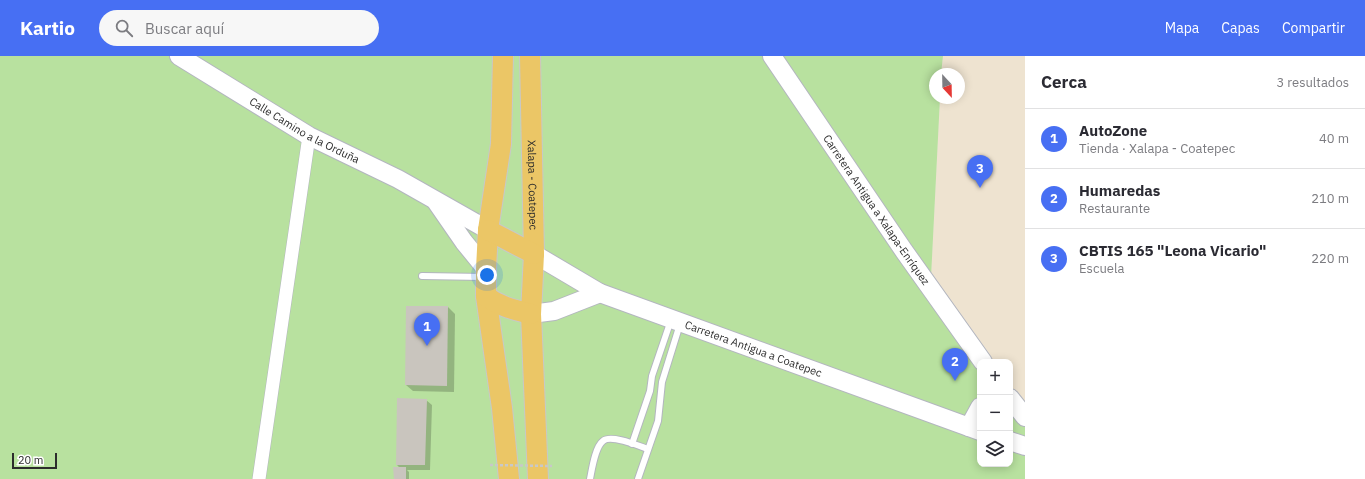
<!DOCTYPE html>
<html lang="es">
<meta charset="utf-8">
<style>
body{margin:0;font-family:"IBM Plex Sans",sans-serif;background:#f7f7f7;color:#2b2b33}
.controls{position:absolute;right:12px;bottom:12px;display:grid;overflow:hidden;border-radius:8px;box-shadow:0 2px 10px #0003}
.controls button{width:36px;height:36px;display:grid;place-items:center;padding:0;border:0;border-bottom:1px solid #e1e1e2;background:#fff;color:#2b2b33;font:20px sans-serif}
.compass{position:absolute;left:929px;top:12px;width:36px;height:36px;border-radius:50%;background:#fff;box-shadow:0 2px 10px #0003;rotate:158deg}
.scale{position:absolute;left:12px;bottom:10px;width:45px;box-sizing:border-box;padding-left:4px;border:2px solid #2c2c2c;border-top:0;font-size:11px;line-height:14px;white-space:nowrap;color:#2c2c2c;-webkit-text-stroke:3px #fff;paint-order:stroke}
.you{position:absolute;left:487px;top:219px;width:14px;height:14px;margin:-10px;border:3px solid #fff;border-radius:50%;background:#1a73e8;box-shadow:0 0 0 6px #1a73e833}
.badge{display:grid;place-items:center;width:26px;height:26px;border-radius:50%;background:#476ff3;color:#fff;font-size:13px;font-weight:700}
.pin{position:absolute;translate:-50% -33px;filter:drop-shadow(0 1px 2px #0008)}
.pin::after{content:'';position:absolute;top:21px;width:14px;height:12px;background:inherit;clip-path:polygon(0 0,100% 0,50% 100%)}
.list{margin:0;padding:0;list-style:none}
h2{display:flex;justify-content:space-between;align-items:center;height:52px;margin:0;padding:0 16px;font-size:17px}
h2 small{font-size:13px;font-weight:400;color:#7c7c81}
.list li{display:grid;grid-template-columns:26px 1fr auto;gap:12px;align-items:center;box-sizing:border-box;height:60px;padding:0 16px;border-top:1px solid #e1e1e2}
.list b{display:block;font-size:15px;white-space:nowrap}
.list p{margin:0;font-size:13px;white-space:nowrap;color:#7c7c81}
.list em{font-size:13px;font-style:normal;color:#7c7c81}
.icon{flex:none;width:22px;height:22px;fill:none;stroke:currentColor;stroke-width:2;stroke-linecap:round;stroke-linejoin:round}
.map{position:relative;flex:none;width:1025px;height:423px;overflow:hidden}
header{display:flex;align-items:center;gap:24px;box-sizing:border-box;height:56px;padding:0 20px;background:#476ff3;color:#fff}
header strong{font-size:19px}
nav{display:flex;gap:22px;margin-inline-start:auto;font-size:14px}
.search{width:280px;height:36px;background:#f7f7f7;display:flex;align-items:center;gap:10px;box-sizing:border-box;padding:0 14px;border-radius:22px;color:#7c7c81;font-size:15px}
main{display:flex}
aside{flex:1;background:#fff}
.map>svg:first-child{display:block}
</style>
<header>
<strong>Kartio</strong>
<div class="search"><svg class="icon" aria-label="search" viewBox="0 0 24 24"><circle cx="10" cy="10" r="6"/><path d="M15 15l6 6"/></svg>Buscar aquí</div>
<nav><a>Mapa</a><a>Capas</a><a>Compartir</a></nav>
</header>
<main>
<div class="map">
<svg width="1025" height="423" viewBox="0 0 1025 423">
<rect width="100%" height="100%" fill="#ede7df"/>
<polygon fill="#eee3d0" points="943,0 1025,0 1025,353 1010,332 1010,306 991,306 931,222 940,42 959,42 959,18 941,18"/>
<polygon fill="#b8e19f" points="0,0 943,0 941,18 935,18 935,42 940,42 931,222 980,306 980,408 1010,408 1010,332 1025,353 1025,423 0,423"/>
<g fill="#0003">
<polygon points="448,251 455,258 454,336 413,335 406,329"/>
<polygon points="426,344 432,349 430,414 407,414 409,416 409,423 395,423 400,412 397,409"/>
</g>
<g fill="#c9c5be">
<polygon points="406,250 448,250 447,330 405,329"/>
<polygon points="397,342 427,343 425,409 396,409"/>
<polygon points="393,411 406,411 406,423 394,423"/>
</g>
<g fill="none" stroke-linecap="round" stroke-linejoin="round">
<g stroke="#b3b6bf" stroke-width="8">
<g id="lane">
<polyline points="422,220 484,221"/>
<polyline points="632,388 650,335 652,320 671,264"/>
<path d="M590,423C592,413 595,391 603,385C611,378 639,390 648,393"/>
<polyline points="638,423 658,365 662,326 680,268"/>
</g>
</g>
<g stroke="#b3b6bf" stroke-width="14">
<polyline id="street" points="259,423 309,80"/>
</g>
<g stroke="#b3b6bf" stroke-width="20">
<g id="secondary">
<path id="s1" d="M179,0L309,80L398,123L488,174"/>
<path id="s2" d="M772,0L904,195L983,306"/>
<polyline points="437,147 464,186 486,213"/>
<path id="s3" d="M534,198L600,237L980,375"/>
<polyline points="531,258 554,255 600,237"/>
<polyline points="1010,342 1025,361"/>
<polyline points="969,371 980,351"/>
<polyline points="1010,385 1025,390"/>
</g>
</g>
<g stroke="#c8c8c8" stroke-width="22">
<g id="primary">
<polyline points="503,0 501,88 488,174 486,213 486,240 502,352 509,423"/>
<path id="s4" d="M530,0L534,198L531,258L538,423"/>
<polyline points="488,174 534,198"/>
<path d="M486,240C500,251 515,254 531,258"/>
</g>
</g>
<use href="#lane" stroke="#fff" stroke-width="6"/>
<use href="#street" stroke="#fff" stroke-width="13"/>
<use href="#secondary" stroke="#fff" stroke-width="18"/>
<use href="#primary" stroke="#ebc666" stroke-width="20"/>
<polyline stroke="#c8c8c8" stroke-width="2.5" stroke-dasharray="3 2" stroke-linecap="butt" points="490,409 552,410"/>
</g>
<g text-anchor="middle" stroke-width="3" stroke-linejoin="round" paint-order="stroke">
<g font-size="11" fill="#2c2c2c" stroke="#fff">
<text dy="4" stroke="none"><textPath href="#s1" startOffset="146">Calle Camino a la Orduña</textPath></text>
<text dy="4" stroke="none"><textPath href="#s4" startOffset="129">Xalapa - Coatepec</textPath></text>
<text dy="4" stroke="none"><textPath href="#s2" startOffset="186">Carretera Antigua a Xalapa-Enríquez</textPath></text>
<text dy="4" stroke="none"><textPath href="#s3" startOffset="240">Carretera Antigua a Coatepec</textPath></text>
</g>
</g>
</svg>
<div class="controls">
<button>+</button>
<button>−</button>
<button><svg class="icon" aria-label="layers" viewBox="0 0 24 24"><path d="M12 4l9 5-9 5-9-5zM3 14l9 5 9-5"/></svg></button>
</div>
<svg class="compass" viewBox="-18 -18 36 36"><path d="M0-13l5 13h-10z" fill="#e53935"/><path d="M0 13l5-13h-10z" fill="#7c7c81"/></svg>
<div class="scale">20 m</div>
<div class="you"></div>
<div class="pin badge" style="left:427px;top:290px">1</div>
<div class="pin badge" style="left:955px;top:325px">2</div>
<div class="pin badge" style="left:980px;top:132px">3</div>
</div>
<aside>
<h2>Cerca<small>3 resultados</small></h2>
<ul class="list">
<li><span class="badge">1</span><div><b>AutoZone</b><p>Tienda · Xalapa - Coatepec</p></div><em>40 m</em></li>
<li><span class="badge">2</span><div><b>Humaredas</b><p>Restaurante</p></div><em>210 m</em></li>
<li><span class="badge">3</span><div><b>CBTIS 165 &quot;Leona Vicario&quot;</b><p>Escuela</p></div><em>220 m</em></li>
</ul>
</aside>
</main>
